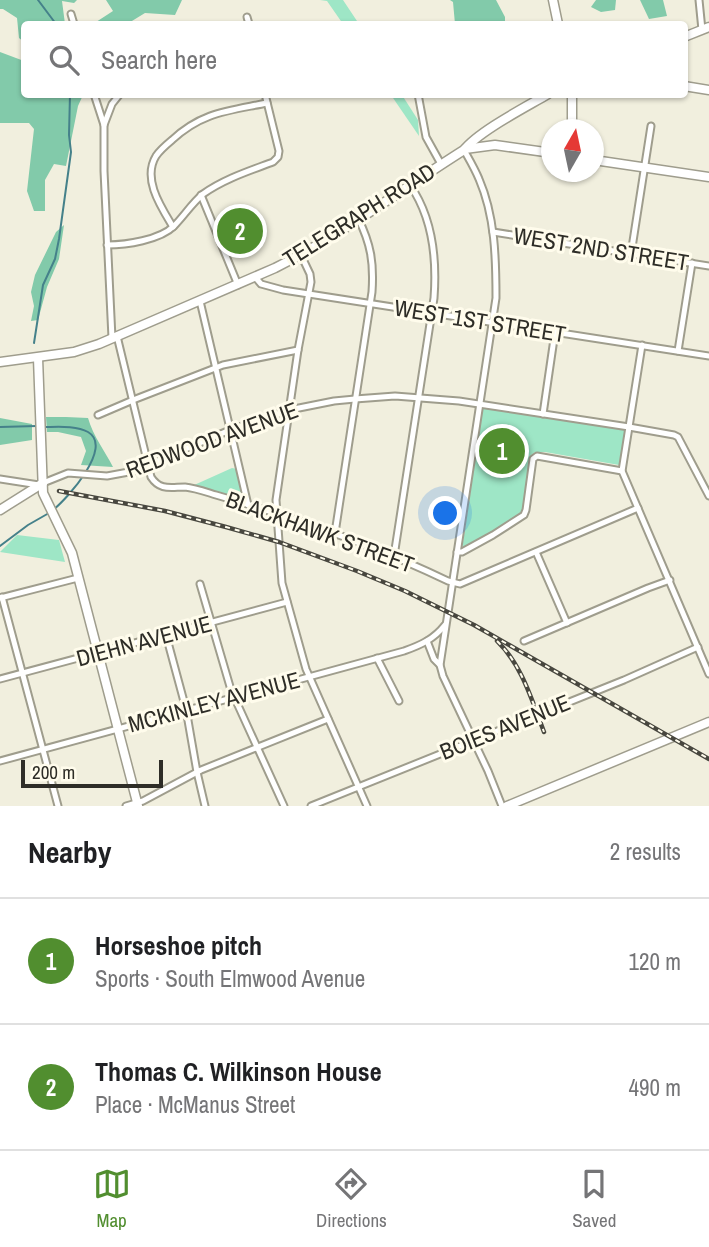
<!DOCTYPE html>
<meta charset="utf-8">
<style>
body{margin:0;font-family:"Archivo Narrow",sans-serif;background:#f6f6f6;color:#202124}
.compass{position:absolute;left:541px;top:119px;width:63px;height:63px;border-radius:50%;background:#fff;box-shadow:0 2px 5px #0004;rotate:9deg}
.scale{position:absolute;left:21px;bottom:18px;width:142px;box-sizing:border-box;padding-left:7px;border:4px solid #2e2d27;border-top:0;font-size:19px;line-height:24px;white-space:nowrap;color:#2e2d27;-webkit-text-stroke:5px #fffcec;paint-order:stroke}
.you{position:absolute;left:446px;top:514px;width:24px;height:24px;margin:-18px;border:5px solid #fff;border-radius:50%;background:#1a73e8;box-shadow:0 0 0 10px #1a73e833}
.badge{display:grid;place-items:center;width:46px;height:46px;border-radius:50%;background:#518e2f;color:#fff;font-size:23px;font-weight:700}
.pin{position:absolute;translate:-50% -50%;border:4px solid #fff;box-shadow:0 2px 7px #0006}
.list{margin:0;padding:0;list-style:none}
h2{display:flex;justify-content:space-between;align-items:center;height:91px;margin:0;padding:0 28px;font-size:30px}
h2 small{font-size:23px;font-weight:400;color:#757577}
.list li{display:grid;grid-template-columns:46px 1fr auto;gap:21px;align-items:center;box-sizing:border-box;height:126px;padding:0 28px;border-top:2px solid #e0e0e0}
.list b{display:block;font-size:26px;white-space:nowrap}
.list p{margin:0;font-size:23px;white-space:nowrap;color:#757577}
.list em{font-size:23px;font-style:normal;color:#757577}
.icon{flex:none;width:38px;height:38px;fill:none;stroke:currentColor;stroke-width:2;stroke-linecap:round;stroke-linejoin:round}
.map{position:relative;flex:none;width:709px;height:806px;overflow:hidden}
.search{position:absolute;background:#fff;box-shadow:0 2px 5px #0004;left:21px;right:21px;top:21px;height:77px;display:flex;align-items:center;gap:18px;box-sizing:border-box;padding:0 24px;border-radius:7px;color:#757577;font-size:26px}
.sheet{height:343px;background:#fff}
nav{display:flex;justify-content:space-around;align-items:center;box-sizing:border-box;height:98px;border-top:2px solid #e0e0e0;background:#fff;font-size:19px;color:#757577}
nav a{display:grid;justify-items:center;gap:4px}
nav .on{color:#518e2f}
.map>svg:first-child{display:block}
</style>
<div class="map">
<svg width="709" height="806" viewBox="0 0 709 806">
<rect width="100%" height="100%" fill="#f1efde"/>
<g fill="#9ee6c6">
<polygon points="320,0 343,0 359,24 343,24 327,1"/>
<polygon points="391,95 402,95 418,120 419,136"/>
<polygon points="483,407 625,429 619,465 545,452 535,452 530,456 523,513 465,550 462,549"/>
<polygon points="232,468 237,469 243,500 192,486"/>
<polygon points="17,535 59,540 65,562 0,552"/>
</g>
<g fill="#82caaa">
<polygon points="0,0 77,0 74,3 62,1 65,24 24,24 24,42 19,38 17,18 3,9 0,9"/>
<polygon points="106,0 182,0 175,15 145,13 127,24 93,24 113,11"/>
<polygon points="450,0 496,0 505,17 505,24 455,24 453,2"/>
<polygon points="596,0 616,0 615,10 601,12 591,7"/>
<polygon points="640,0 663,0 667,16 649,19"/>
<polygon points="0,52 24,61 24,94 83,95 78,106 66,166 54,164 45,180 45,211 34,211 27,191 34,129 29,123 0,123"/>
<polygon points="64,225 59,259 47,287 38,320 31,321 34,306 31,292 35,275 56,232"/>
<path d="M46,417H66L88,418C93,436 105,451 113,467L81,465L86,451L81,437L58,432H47Z"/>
<polygon points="0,418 32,424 32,440 0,445"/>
</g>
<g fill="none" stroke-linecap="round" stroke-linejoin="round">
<g stroke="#45818a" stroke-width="2">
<polyline points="38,0 56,24"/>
<polyline points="34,343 43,285 55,259 59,239 71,152 69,135 70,94"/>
<polyline points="0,427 37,426"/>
<path d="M43,427C56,427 76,425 88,432C114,447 67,499 53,510"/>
<polyline points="0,546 28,525 49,513"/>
</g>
<g stroke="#9f9d8d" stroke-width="9">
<g id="street">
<polyline points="699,0 702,30"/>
<polyline points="71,14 74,24"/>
<polyline points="247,17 249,24"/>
<polyline points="94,94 104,125 104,171 112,338"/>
<polyline points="418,94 426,137 441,164"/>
<polyline points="104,125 112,104 120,94"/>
<path d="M464,150C469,159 475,169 479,179C495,216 496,258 496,298L440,665L443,676L488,771L502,806"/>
<polyline points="201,195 238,285"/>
<path d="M173,227C161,207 142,179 156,156C160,150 166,145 172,140C202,112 228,111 267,103"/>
<polyline points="493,232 709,266"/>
<path d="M107,245C126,245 160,240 174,226C184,216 192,203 203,194C224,179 249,171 273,162L278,157L279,151L265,94"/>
<polyline points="631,254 651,126"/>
<polyline points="301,255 310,274 311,282 298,350 276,500 282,583 306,669 367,806"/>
<polyline points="255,277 261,284 283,290 709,356"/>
<polyline points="200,301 248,505"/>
<path d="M117,336L151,477C160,491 171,487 185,487C195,488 206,492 216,495C296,518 373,545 448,581L460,584L638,508"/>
<polyline points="642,345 622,471 709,674"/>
<polyline points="678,351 692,263"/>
<polyline points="543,414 555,332"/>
<polyline points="98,415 133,400 223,365 298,350"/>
<polyline points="0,479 39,485"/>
<polyline points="43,483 68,473 107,476 134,471 230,430 289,410 334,401 355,399 395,396 459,401 629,427 674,435 678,437 709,496"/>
<path d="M335,533L372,292C374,263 371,244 358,218"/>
<polyline points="457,552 462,552 493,535 524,515 526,510 533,459 537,456 622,471"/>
<polyline points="536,552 567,623"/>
<path d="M394,556L434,298C437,258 433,218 410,185"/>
<polyline points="200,584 231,690 284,806"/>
<polyline points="2,597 58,806"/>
<polyline points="0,598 78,578"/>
<polyline points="166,635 186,709 197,772 205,806"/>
<polyline points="427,641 434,659 440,665"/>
<polyline points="524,641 648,588 670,580"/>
<polyline points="377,658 399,701"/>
<polyline points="0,679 287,602"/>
<path d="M0,761L404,651C421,645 434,639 445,625"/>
<polyline points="126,806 143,801 201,770 328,719"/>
<polyline points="311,806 624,680 698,647"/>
</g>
</g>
<g stroke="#9f9d8d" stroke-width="11">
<g id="secondary">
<polyline points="553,0 558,24"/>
<polyline points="684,37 709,27"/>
<polyline points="684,86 709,90"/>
<polyline points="572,94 572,130"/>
<polyline points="465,149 495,145 552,153"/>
<polyline points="594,160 709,177"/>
<polyline points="38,358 43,493 72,553 138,806"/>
<path d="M0,362L74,352L99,344L275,268C341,235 402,189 464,150C479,131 526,107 548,94"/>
<polyline points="0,510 43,483"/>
<polyline points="507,806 709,722"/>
</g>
</g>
<use href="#street" stroke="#fff" stroke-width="5"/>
<use href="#secondary" stroke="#fff" stroke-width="8"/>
<g stroke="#48473f" stroke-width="4.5">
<g id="rail">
<polyline points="59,491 165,511 226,527 279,542 357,571 405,591 474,625 709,759"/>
<path d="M497,641C522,665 532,701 544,732"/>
</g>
</g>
<use href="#rail" stroke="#fffcec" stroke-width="2" stroke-dasharray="5" stroke-linecap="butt"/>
</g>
<g text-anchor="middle" stroke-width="6" stroke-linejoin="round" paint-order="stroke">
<g font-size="23" fill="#2e2d27" stroke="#fffcec">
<text transform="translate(359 215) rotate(-32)" y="8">TELEGRAPH ROAD</text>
<text transform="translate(601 249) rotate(9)" y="8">WEST 2ND STREET</text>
<text transform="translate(480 321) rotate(9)" y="8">WEST 1ST STREET</text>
<text transform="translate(212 440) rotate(-20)" y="8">REDWOOD AVENUE</text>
<text transform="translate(320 532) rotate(20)" y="8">BLACKHAWK STREET</text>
<text transform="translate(144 641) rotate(-15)" y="8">DIEHN AVENUE</text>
<text transform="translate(214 702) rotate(-15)" y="8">MCKINLEY AVENUE</text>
<text transform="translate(505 727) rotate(-22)" y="8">BOIES AVENUE</text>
</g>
</g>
</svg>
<svg class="compass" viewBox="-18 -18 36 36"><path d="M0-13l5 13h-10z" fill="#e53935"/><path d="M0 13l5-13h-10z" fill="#757577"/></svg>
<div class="scale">200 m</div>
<div class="you"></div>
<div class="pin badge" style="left:502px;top:451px">1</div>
<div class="pin badge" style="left:240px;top:231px">2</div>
<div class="search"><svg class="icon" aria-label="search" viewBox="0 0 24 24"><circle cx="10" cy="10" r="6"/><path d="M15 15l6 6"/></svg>Search here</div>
</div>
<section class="sheet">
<h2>Nearby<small>2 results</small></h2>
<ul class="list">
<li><span class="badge">1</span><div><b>Horseshoe pitch</b><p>Sports · South Elmwood Avenue</p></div><em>120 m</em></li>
<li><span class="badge">2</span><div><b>Thomas C. Wilkinson House</b><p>Place · McManus Street</p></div><em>490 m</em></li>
</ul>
</section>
<nav>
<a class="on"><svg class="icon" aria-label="map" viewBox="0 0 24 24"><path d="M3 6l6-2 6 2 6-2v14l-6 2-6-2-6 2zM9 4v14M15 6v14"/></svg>Map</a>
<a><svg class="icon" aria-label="directions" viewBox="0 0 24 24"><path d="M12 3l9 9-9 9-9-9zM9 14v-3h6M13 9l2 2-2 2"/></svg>Directions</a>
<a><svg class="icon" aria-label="saved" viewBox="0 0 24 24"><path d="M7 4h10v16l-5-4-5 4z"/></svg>Saved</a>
</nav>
